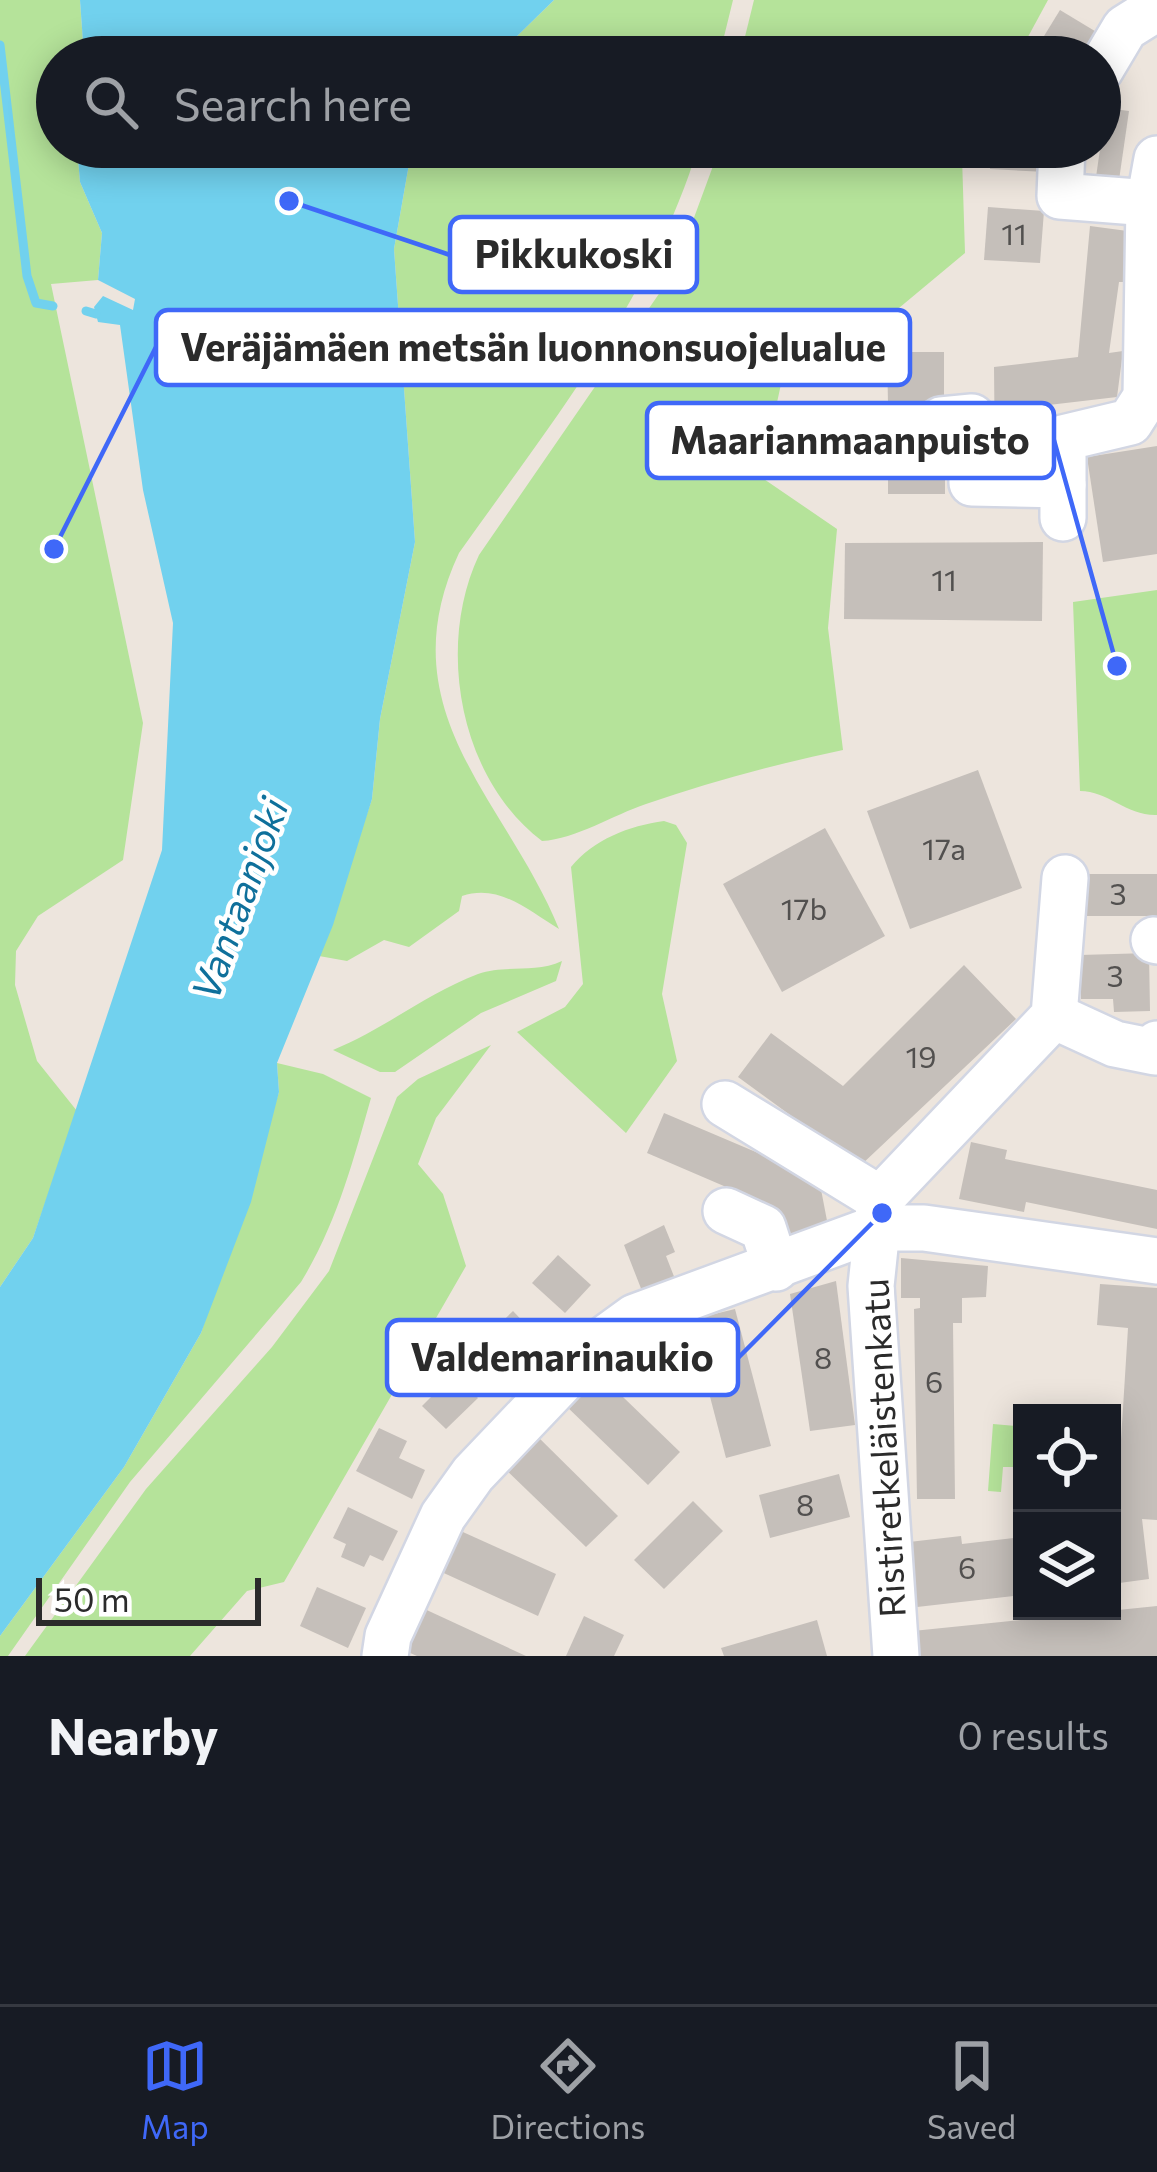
<!DOCTYPE html>
<meta charset="utf-8">
<style>
body{margin:0;font-family:Commissioner,sans-serif;background:#242831;color:#f1f3f6}
.controls{position:absolute;right:36px;bottom:36px;display:grid;overflow:hidden;border-radius:0px;box-shadow:0 6px 30px #0003}
.controls button{width:108px;height:108px;display:grid;place-items:center;padding:0;border:0;border-bottom:3px solid #363941;background:#171b24;color:#f1f3f6;font:60px sans-serif}
.scale{position:absolute;left:36px;bottom:30px;width:225px;box-sizing:border-box;padding-left:12px;border:6px solid #2b2b2b;border-top:0;font-size:33px;line-height:42px;white-space:nowrap;color:#2b2b2b;-webkit-text-stroke:9px #fff;paint-order:stroke}
.list{margin:0;padding:0;list-style:none}
h2{display:flex;justify-content:space-between;align-items:center;height:156px;margin:0;padding:0 48px;font-size:51px}
h2 small{font-size:39px;font-weight:400;color:#9ea1a6}
.icon{flex:none;width:66px;height:66px;fill:none;stroke:currentColor;stroke-width:2;stroke-linecap:round;stroke-linejoin:round}
.map{position:relative;flex:none;width:1157px;height:1656px;overflow:hidden}
.search{position:absolute;background:#171b24;box-shadow:0 6px 30px #0003;left:36px;right:36px;top:36px;height:132px;display:flex;align-items:center;gap:30px;box-sizing:border-box;padding:0 42px;border-radius:66px;color:#9ea1a6;font-size:45px}
.sheet{height:348px;background:#171b24}
nav{display:flex;justify-content:space-around;align-items:center;box-sizing:border-box;height:168px;border-top:3px solid #363941;background:#171b24;font-size:33px;color:#9ea1a6}
nav a{display:grid;justify-items:center;gap:6px}
nav .on{color:#3f68f8}
.map>svg:first-child{display:block}
</style>
<div class="map">
<svg width="1157" height="1656" viewBox="0 0 1157 1656">
<rect width="100%" height="100%" fill="#ede5dd"/>
<g fill="#b5e39a">
<polygon points="0,0 80,0 84,57 57,57 57,147 77,147 80,182 102,233 98,280 51,284 143,723 123,860 38,916 16,951 15,985 37,1061 77,1111 33,1238 0,1287"/>
<polygon points="554,0 733,0 719,57 474,57 508,45"/>
<polygon points="754,0 1048,0 1017,57 740,57"/>
<path d="M412,147H698C653,297 549,426 459,553C385,711 506,799 559,929C529,911 499,883 462,896L459,911L409,947L384,940L347,961L319,956L372,799L380,719L415,542L394,249Z"/>
<path d="M720,147H968L962,157L965,253L857,343L819,345L781,384L761,477L837,529L828,628L843,750C776,764 711,782 646,804C613,815 576,839 542,841C459,778 436,646 479,555L674,272Z"/>
<path d="M1157,590V815C1127,816 1108,791 1080,791L1073,602Z"/>
<path d="M664,821L676,825L687,843L662,994L677,1061L626,1133L517,1032L565,1007L583,984L571,867C594,839 629,826 664,821Z"/>
<path d="M562,961L556,981L481,1013L395,1072H380L333,1050C384,1029 426,994 478,974C505,964 534,974 562,961Z"/>
<polygon points="491,1045 436,1118 418,1164 443,1194 466,1266 284,1582 247,1591 190,1656 25,1656 146,1489 272,1347 329,1271 397,1097 418,1079"/>
<path d="M277,1063L323,1074L371,1098C353,1162 336,1225 301,1282L130,1482L8,1656H0V1636L124,1467L201,1333L279,1092Z"/>
<polygon points="993,1424 1016,1426 1013,1467 1003,1467 1001,1492 988,1491"/>
</g>
<g fill="#71d1ee">
<polygon points="80,0 554,0 508,45 474,57 84,57"/>
<polygon points="77,147 412,147 394,249 415,542 380,719 372,799 333,925 277,1063 279,1092 251,1202 201,1333 124,1467 0,1636 0,1287 33,1238 162,850 173,623 143,490 120,325 98,322 94,307 103,296 133,310 135,299 98,280 102,233 80,182"/>
</g>
<g fill="none" stroke-linecap="round" stroke-linejoin="round">
<g stroke="#71d1ee" stroke-width="9">
<polyline points="0,45 27,276 36,303 53,306"/>
<polyline points="86,311 96,314"/>
</g>
</g>
<g fill="#c5bfba">
<polygon points="1060,10 1108,39 1097,57 1033,54"/>
<polygon points="1106,108 1129,111 1119,180 1096,177"/>
<polygon points="991,147 1048,147 1046,172 990,169"/>
<polygon points="988,207 1044,211 1040,263 984,260"/>
<polygon points="1090,226 1135,232 1129,282 1119,282 1109,353 1123,351 1117,397 1040,406 1040,469 995,469 994,367 1078,357"/>
<polygon points="887,352 944,352 944,403 888,404"/>
<rect x="888" y="442" width="57" height="52"/>
<polygon points="1157,446 1157,554 1103,562 1087,457"/>
<polygon points="1043,542 1042,621 844,619 845,543"/>
<polygon points="978,770 1022,888 910,929 867,811"/>
<polygon points="825,828 885,936 782,992 723,884"/>
<rect x="1079" y="874" width="78" height="42"/>
<polygon points="1149,953 1150,1011 1114,1012 1113,999 1081,999 1080,955"/>
<polygon points="964,965 1016,1019 860,1166 738,1077 771,1033 843,1086"/>
<polygon points="664,1113 819,1179 829,1231 783,1248 780,1210 647,1153"/>
<polygon points="971,1142 1007,1150 1005,1159 1157,1190 1157,1229 1026,1202 1024,1212 959,1199"/>
<polygon points="664,1225 675,1252 666,1256 675,1279 642,1291 624,1245"/>
<polygon points="558,1255 591,1285 565,1313 532,1283"/>
<polygon points="901,1258 988,1266 986,1297 962,1298 962,1323 953,1323 955,1499 917,1499 914,1309 920,1308 920,1298 901,1298"/>
<polygon points="836,1281 855,1425 810,1431 790,1294"/>
<polygon points="1100,1284 1157,1288 1157,1520 1142,1519 1149,1579 1112,1584 1128,1328 1097,1325"/>
<polygon points="735,1309 771,1446 726,1458 690,1320"/>
<polygon points="513,1311 557,1357 543,1371 530,1358 510,1377 478,1345"/>
<polygon points="595,1370 680,1452 648,1485 563,1403"/>
<polygon points="454,1374 478,1398 446,1429 422,1406"/>
<polygon points="379,1428 407,1441 399,1458 425,1470 412,1499 356,1471"/>
<polygon points="533,1432 618,1516 586,1547 501,1465"/>
<polygon points="839,1474 850,1517 770,1538 759,1495"/>
<polygon points="693,1501 723,1531 664,1589 634,1560"/>
<polygon points="348,1507 398,1531 383,1561 370,1555 364,1567 341,1557 346,1544 333,1538"/>
<polygon points="454,1528 556,1574 538,1616 435,1569"/>
<polygon points="961,1536 962,1544 1022,1537 1022,1595 917,1607 909,1542"/>
<polygon points="317,1587 366,1608 348,1648 300,1626"/>
<polygon points="418,1606 526,1656 417,1656 399,1648"/>
<polygon points="1157,1606 1157,1656 906,1656 903,1632"/>
<polygon points="584,1616 624,1635 614,1656 566,1656"/>
<polygon points="817,1620 827,1656 724,1656 721,1648"/>
</g>
<g fill="none" stroke-linecap="round" stroke-linejoin="round">
<g stroke="#d2d6e3" stroke-width="50">
<g id="minor">
<polyline points="1100,70 1125,28 1157,8"/>
<polyline points="1062,147 1060,196 1149,203"/>
<polyline points="941,420 972,417 972,483 1063,485"/>
<polyline points="1063,518 1063,438 1130,422 1146,397 1149,203 1157,159"/>
<polyline points="1154,940 1157,941"/>
<polyline points="1054,1016 1115,1044 1155,1052 1157,1044"/>
<polyline points="725,1104 880,1199"/>
<polyline points="726,1211 763,1228 776,1268"/>
<polyline points="385,1656 388,1636 443,1516 473,1474 595,1346 635,1317 877,1228 924,1228 1157,1261"/>
<polyline points="896,1656 871,1286 880,1199 1054,1016 1065,878"/>
</g>
</g>
<use href="#minor" stroke="#fff" stroke-width="45"/>
</g>
<g text-anchor="middle" stroke-width="9" stroke-linejoin="round" paint-order="stroke">
<g font-size="30" fill="#52504f">
<text x="1014" y="245">11</text>
<text x="944" y="591">11</text>
<text x="944" y="860">17a</text>
<text x="1118" y="905">3</text>
<text x="804" y="920">17b</text>
<text x="1115" y="987">3</text>
<text x="921" y="1068">19</text>
<text x="823" y="1369">8</text>
<text x="934" y="1393">6</text>
<text x="805" y="1516">8</text>
<text x="967" y="1579">6</text>
</g>
<g font-size="36" fill="#2b2b2b" stroke="#fff">
<text transform="translate(884 1448) rotate(-93)" y="13">Ristiretkeläistenkatu</text>
</g>
<g font-size="39" font-style="italic" fill="#0f709b" stroke="#fff">
<text transform="translate(240 899) rotate(-70)" y="14">Vantaanjoki</text>
</g>
</g>
<path fill="none" stroke="#3f68f8" stroke-width="4.5" d="M289 201L450 255M54 549L156 347M1117 666L1054 440M882 1213L738 1358"/>
<g fill="#3f68f8" stroke="#fff" stroke-width="4.5">
<circle cx="289" cy="201" r="12"/>
<circle cx="54" cy="549" r="12"/>
<circle cx="1117" cy="666" r="12"/>
<circle cx="882" cy="1213" r="12"/>
</g>
<g fill="#fff" stroke="#3f68f8" stroke-width="4.5">
<rect x="450" y="217" width="247" height="75" rx="12"/>
<rect x="156" y="310" width="754" height="75" rx="12"/>
<rect x="647" y="403" width="407" height="75" rx="12"/>
<rect x="387" y="1320" width="351" height="75" rx="12"/>
</g>
<g font-size="39" text-anchor="middle" font-weight="bold" fill="#2b2b2b">
<text x="574" y="268">Pikkukoski</text>
<text x="533" y="361">Veräjämäen metsän luonnonsuojelualue</text>
<text x="850" y="454">Maarianmaanpuisto</text>
<text x="562" y="1371">Valdemarinaukio</text>
</g>
</svg>
<div class="controls">
<button><svg class="icon" aria-label="locate" viewBox="0 0 24 24"><circle cx="12" cy="12" r="6"/><path d="M12 2v4M12 18v4M2 12h4M18 12h4"/></svg></button>
<button><svg class="icon" aria-label="layers" viewBox="0 0 24 24"><path d="M12 4l9 5-9 5-9-5zM3 14l9 5 9-5"/></svg></button>
</div>
<div class="scale">50 m</div>
<div class="search"><svg class="icon" aria-label="search" viewBox="0 0 24 24"><circle cx="10" cy="10" r="6"/><path d="M15 15l6 6"/></svg>Search here</div>
</div>
<section class="sheet">
<h2>Nearby<small>0 results</small></h2>
<ul class="list">
</ul>
</section>
<nav>
<a class="on"><svg class="icon" aria-label="map" viewBox="0 0 24 24"><path d="M3 6l6-2 6 2 6-2v14l-6 2-6-2-6 2zM9 4v14M15 6v14"/></svg>Map</a>
<a><svg class="icon" aria-label="directions" viewBox="0 0 24 24"><path d="M12 3l9 9-9 9-9-9zM9 14v-3h6M13 9l2 2-2 2"/></svg>Directions</a>
<a><svg class="icon" aria-label="saved" viewBox="0 0 24 24"><path d="M7 4h10v16l-5-4-5 4z"/></svg>Saved</a>
</nav>
